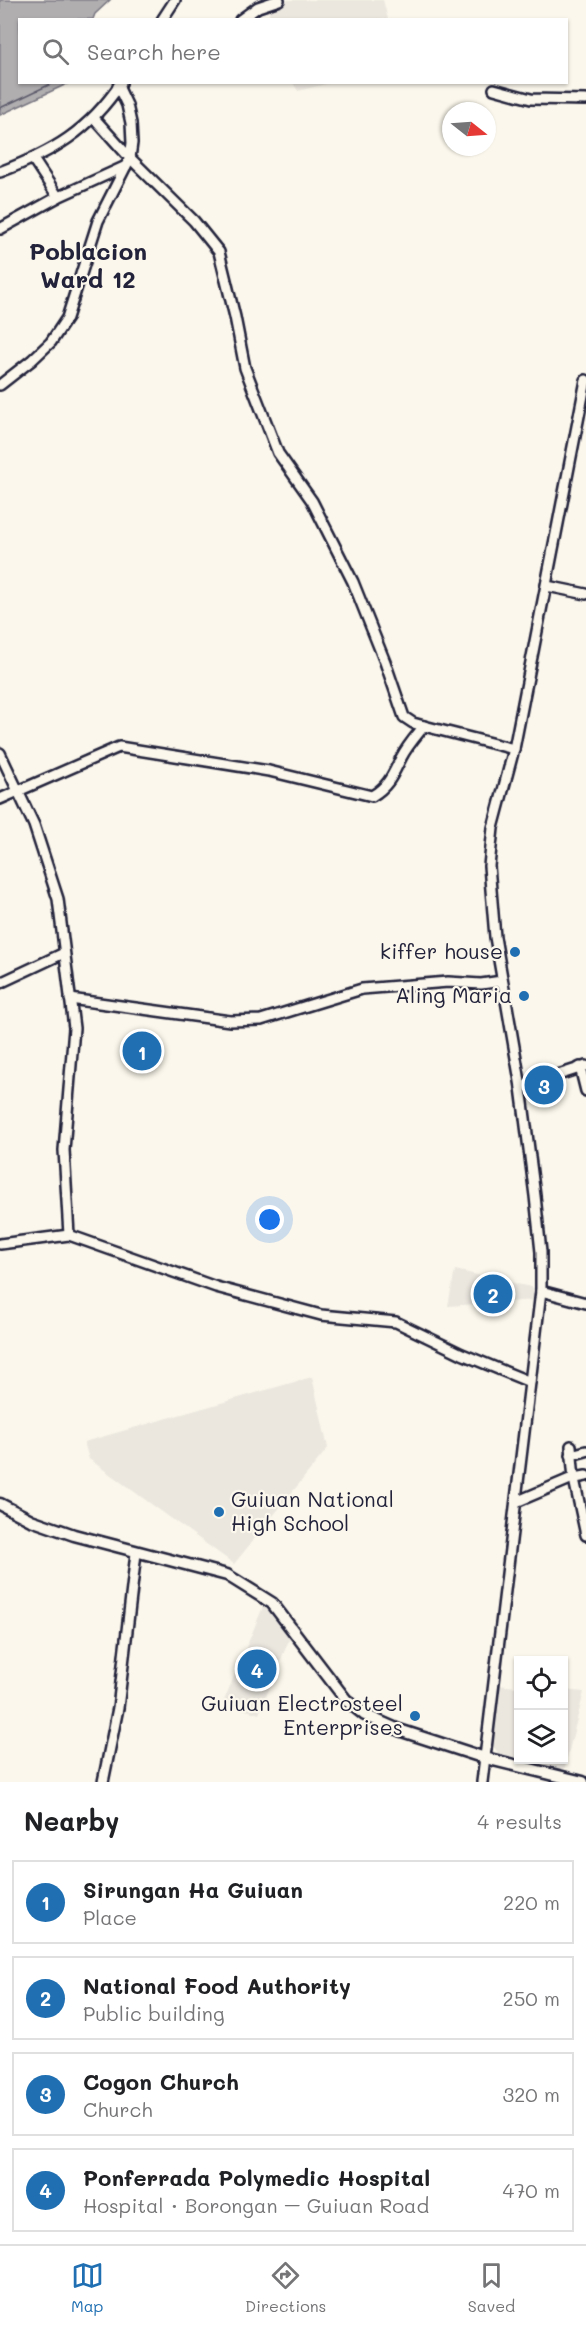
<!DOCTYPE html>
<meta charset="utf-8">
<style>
body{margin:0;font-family:Mali,sans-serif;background:#f6f6f6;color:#202124}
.controls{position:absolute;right:18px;bottom:18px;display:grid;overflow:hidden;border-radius:0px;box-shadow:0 2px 4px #0004}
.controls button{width:54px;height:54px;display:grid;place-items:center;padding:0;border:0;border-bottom:2px solid #e0e0e0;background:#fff;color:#202124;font:30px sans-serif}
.compass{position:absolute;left:442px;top:102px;width:54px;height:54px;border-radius:50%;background:#fff;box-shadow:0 2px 4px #0004;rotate:107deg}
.you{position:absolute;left:270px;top:1220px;width:21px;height:21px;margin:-15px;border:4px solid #fff;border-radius:50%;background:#1a73e8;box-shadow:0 0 0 9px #1a73e833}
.badge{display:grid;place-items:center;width:39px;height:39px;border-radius:50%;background:#1f6fb2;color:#fff;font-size:20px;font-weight:700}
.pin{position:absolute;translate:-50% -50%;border:3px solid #fff;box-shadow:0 2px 6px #0006}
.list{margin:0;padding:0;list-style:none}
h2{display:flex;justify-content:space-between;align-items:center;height:78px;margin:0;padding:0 24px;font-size:26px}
h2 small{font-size:20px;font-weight:400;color:#757577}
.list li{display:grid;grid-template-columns:39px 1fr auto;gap:18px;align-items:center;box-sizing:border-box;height:84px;margin:0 12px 12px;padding:0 12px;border:2px solid #e0e0e0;border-radius:0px}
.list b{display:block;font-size:22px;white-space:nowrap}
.list p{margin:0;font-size:20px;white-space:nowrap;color:#757577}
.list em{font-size:20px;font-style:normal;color:#757577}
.icon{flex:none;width:33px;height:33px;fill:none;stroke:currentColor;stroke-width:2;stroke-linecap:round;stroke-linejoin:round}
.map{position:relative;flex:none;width:586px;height:1782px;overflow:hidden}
.search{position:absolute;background:#fff;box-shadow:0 2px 4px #0004;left:18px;right:18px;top:18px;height:66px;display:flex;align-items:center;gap:15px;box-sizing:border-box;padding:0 21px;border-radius:0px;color:#757577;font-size:22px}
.sheet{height:462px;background:#fff}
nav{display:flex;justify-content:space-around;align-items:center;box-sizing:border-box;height:84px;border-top:2px solid #e0e0e0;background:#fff;font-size:16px;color:#757577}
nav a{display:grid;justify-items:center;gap:3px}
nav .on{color:#1f6fb2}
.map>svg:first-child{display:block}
</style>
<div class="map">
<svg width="586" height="1782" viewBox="0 0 586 1782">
<rect width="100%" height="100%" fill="#fbf7ec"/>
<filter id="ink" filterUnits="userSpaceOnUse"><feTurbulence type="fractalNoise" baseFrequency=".0167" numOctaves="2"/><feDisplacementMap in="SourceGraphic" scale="12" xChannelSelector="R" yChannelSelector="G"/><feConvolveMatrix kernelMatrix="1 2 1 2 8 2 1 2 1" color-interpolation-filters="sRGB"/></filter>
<g filter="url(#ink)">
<g fill="#ebe7df">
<polygon points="285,0 383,0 388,19 270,19 268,5"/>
<polygon points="293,83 330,83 298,91"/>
<polygon points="455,1270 535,1288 536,1300 448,1306"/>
<polygon points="312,1377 328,1448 234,1564 89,1459 84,1442"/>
<polygon points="265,1602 291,1635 259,1714 223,1703"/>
<polygon points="497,1685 518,1687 518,1760 564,1760 564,1690 584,1692 563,1774 498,1753 491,1743"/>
</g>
<polygon fill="#b1aeb0" stroke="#787681" stroke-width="1.5" points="0,0 110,0 95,14 93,19 20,20 20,82 69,83 0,115"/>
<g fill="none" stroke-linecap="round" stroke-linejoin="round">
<polyline stroke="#5b5a6a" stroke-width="1.5" points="0,108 55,82"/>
<g stroke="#22223b" stroke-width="14">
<g id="minor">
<polyline points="162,20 175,0"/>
<polyline points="240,20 258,7 279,0"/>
<polyline points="494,89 531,99 586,100"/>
<polyline points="94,118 130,158 194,221 219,252 235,317 245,368 278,453 312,501 353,582 385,662 404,717 413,723 424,726"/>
<polyline points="33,159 58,197"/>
<path d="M0,172C53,152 89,131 121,83"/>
<polyline points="0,229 58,197 126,166"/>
<polyline points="0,385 32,360 51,342 67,318 98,221 130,158 132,143 131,123 127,105 118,86"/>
<polyline points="547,586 586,594"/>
<polyline points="0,753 34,825 58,899 74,1028 64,1150 69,1235"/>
<path d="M0,799L119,747L269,771L372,796C389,786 393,774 401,758C407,746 416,736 424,726L514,749"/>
<polyline points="0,983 64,953"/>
<polyline points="70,999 230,1021 261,1020 362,989 448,982 481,984 502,981"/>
<polyline points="580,1067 586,1091"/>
<polyline points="521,1087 586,1066"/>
<polyline points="0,1244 69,1235 216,1287 321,1315 396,1322 462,1354 530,1382"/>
<polyline points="541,1291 586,1303"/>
<polyline points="571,1446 574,1479 586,1535"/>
<polyline points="571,1455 586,1451"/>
<polyline points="516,1502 570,1479 586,1476"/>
<polyline points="103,1782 118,1708 136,1553"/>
<polyline points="482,1782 541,1291 541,1252 535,1196 521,1087 495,937 489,866 493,828 514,749 586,380"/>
</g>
</g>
<g stroke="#22223b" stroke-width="15">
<polyline id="major" points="0,1504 31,1520 74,1535 227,1575 272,1603 346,1700 365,1715 399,1730 485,1758 583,1782"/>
</g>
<use href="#minor" stroke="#fbf7ec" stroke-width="9"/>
<use href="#major" stroke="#fbf7ec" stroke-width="10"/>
</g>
</g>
<g fill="#1f6fb2" stroke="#fbf7ec" stroke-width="2">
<circle cx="515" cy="952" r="6"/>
<circle cx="524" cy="996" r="6"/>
<circle cx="219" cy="1512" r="6"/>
<circle cx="415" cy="1716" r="6"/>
</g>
<g text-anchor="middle" stroke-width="4.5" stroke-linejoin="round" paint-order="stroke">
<g font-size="21" fill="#22223b" stroke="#fbf7ec" text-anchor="end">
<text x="503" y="959">kiffer house</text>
<text x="512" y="1003">Aling Maria</text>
<text x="231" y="1507" text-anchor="start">Guiuan National<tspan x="231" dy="24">High School</tspan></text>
<text x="403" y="1711">Guiuan Electrosteel<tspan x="403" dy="24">Enterprises</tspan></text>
</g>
<g font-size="24" font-weight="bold" fill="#22223b" stroke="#fbf7ec">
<text x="88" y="260">Poblacion<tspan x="88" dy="28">Ward 12</tspan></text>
</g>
</g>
</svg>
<div class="controls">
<button><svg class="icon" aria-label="locate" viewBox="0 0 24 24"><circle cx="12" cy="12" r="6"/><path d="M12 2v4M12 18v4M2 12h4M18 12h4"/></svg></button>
<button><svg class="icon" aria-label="layers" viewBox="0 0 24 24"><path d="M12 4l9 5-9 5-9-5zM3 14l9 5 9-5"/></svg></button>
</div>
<svg class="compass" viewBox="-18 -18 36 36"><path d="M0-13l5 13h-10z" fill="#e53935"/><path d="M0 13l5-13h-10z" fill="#757577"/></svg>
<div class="you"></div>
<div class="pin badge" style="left:142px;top:1051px">1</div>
<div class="pin badge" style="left:493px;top:1294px">2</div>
<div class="pin badge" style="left:544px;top:1085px">3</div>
<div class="pin badge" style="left:257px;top:1669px">4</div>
<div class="search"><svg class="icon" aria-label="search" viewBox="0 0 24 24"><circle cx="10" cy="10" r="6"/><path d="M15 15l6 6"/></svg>Search here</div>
</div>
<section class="sheet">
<h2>Nearby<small>4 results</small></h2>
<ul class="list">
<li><span class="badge">1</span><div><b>Sirungan Ha Guiuan</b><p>Place</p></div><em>220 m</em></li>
<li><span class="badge">2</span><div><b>National Food Authority</b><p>Public building</p></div><em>250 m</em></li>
<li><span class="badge">3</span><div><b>Cogon Church</b><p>Church</p></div><em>320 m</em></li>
<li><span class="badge">4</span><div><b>Ponferrada Polymedic Hospital</b><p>Hospital · Borongan – Guiuan Road</p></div><em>470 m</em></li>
</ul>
</section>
<nav>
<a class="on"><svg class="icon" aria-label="map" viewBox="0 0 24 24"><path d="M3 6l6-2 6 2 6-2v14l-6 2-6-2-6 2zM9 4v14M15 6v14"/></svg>Map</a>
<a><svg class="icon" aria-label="directions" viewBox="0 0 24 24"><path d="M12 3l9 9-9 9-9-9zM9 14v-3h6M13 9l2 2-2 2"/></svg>Directions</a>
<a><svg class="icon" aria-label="saved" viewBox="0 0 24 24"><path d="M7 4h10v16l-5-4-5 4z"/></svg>Saved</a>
</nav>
